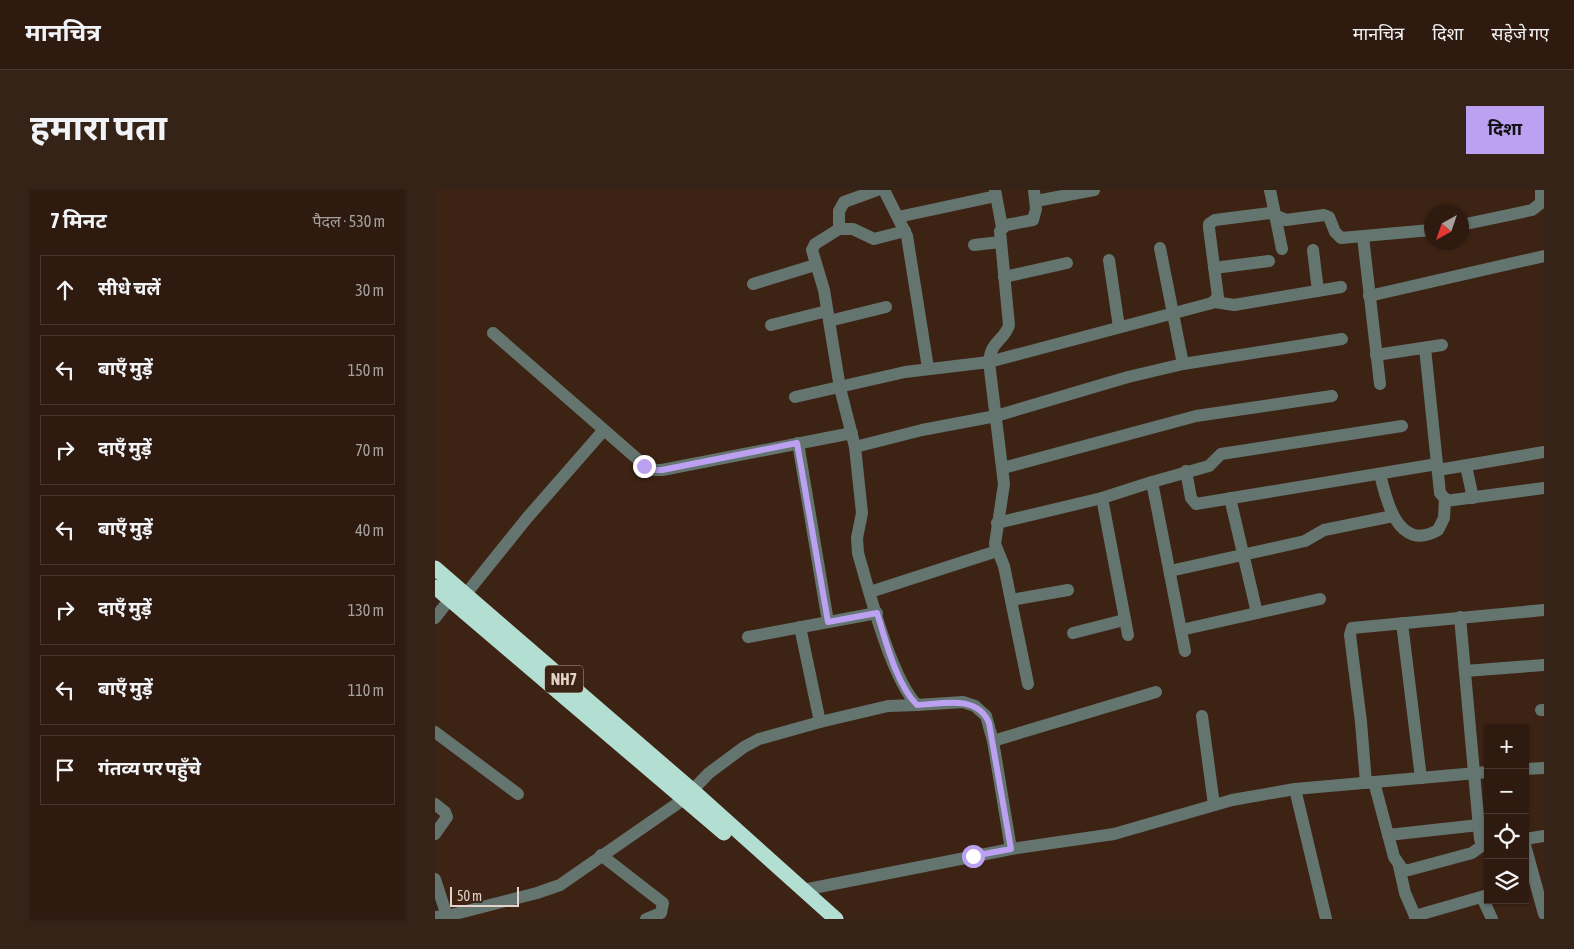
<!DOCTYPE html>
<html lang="hi">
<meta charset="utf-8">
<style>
body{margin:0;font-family:"Asap Condensed","Noto Sans Devanagari",sans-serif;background:#362318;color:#f1f3f6}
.controls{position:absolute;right:15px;bottom:15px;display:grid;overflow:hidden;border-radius:0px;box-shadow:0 1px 4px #0004}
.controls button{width:45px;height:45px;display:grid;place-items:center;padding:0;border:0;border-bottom:1px solid #49382f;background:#2e1a0f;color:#f1f3f6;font:25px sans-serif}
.compass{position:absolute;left:989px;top:15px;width:45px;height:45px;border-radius:50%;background:#2e1a0f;box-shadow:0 1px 4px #0004;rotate:220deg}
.scale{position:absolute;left:15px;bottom:12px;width:69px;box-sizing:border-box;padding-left:5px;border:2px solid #e5d3c9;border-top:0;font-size:14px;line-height:18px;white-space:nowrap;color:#e5d3c9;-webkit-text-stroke:4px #3d2314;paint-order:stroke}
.stop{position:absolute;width:15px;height:15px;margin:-11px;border:4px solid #bca0f2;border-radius:50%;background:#fff}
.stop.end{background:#bca0f2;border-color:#fff;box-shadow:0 1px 5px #0008}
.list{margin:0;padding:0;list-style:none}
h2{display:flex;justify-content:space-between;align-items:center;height:65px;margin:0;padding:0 20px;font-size:21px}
h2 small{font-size:16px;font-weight:400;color:#a7a19e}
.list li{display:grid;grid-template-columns:32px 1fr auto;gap:15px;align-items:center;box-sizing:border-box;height:70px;margin:0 10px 10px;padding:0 10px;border:1px solid #49382f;border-radius:0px}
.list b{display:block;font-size:19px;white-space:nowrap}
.list em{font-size:16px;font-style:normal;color:#a7a19e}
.icon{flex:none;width:28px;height:28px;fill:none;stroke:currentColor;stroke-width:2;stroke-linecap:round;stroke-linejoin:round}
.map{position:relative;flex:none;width:1109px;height:729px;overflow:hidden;border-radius:0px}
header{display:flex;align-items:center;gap:30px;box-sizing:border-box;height:70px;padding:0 25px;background:#2e1a0f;border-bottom:1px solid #49382f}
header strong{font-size:24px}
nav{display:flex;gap:28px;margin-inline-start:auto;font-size:18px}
.intro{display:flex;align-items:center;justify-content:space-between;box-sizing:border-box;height:120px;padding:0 30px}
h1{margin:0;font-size:35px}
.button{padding:12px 22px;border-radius:0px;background:#bca0f2;color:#111;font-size:18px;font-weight:700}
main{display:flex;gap:30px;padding:0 30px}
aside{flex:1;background:#2e1a0f;border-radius:0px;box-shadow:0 1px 4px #0004}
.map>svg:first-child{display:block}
</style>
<header>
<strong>मानचित्र</strong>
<nav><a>मानचित्र</a><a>दिशा</a><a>सहेजे गए</a></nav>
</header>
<div class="intro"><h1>हमारा पता</h1><a class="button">दिशा</a></div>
<main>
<aside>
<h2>7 मिनट<small>पैदल · 530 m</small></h2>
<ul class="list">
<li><svg class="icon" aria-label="ahead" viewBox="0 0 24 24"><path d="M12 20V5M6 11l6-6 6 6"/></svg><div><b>सीधे चलें</b></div><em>30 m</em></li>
<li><svg class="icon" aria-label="left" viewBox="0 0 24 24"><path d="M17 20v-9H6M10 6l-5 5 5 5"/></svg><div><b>बाएँ मुड़ें</b></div><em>150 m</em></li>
<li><svg class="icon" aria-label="right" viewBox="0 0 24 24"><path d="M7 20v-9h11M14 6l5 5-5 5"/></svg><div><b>दाएँ मुड़ें</b></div><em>70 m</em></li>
<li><svg class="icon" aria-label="left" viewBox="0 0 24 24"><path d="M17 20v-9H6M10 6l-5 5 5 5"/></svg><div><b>बाएँ मुड़ें</b></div><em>40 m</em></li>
<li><svg class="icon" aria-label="right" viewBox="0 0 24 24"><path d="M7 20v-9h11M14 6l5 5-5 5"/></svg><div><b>दाएँ मुड़ें</b></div><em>130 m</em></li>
<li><svg class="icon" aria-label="left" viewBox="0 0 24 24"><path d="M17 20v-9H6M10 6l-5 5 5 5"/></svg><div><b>बाएँ मुड़ें</b></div><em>110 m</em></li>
<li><svg class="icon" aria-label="arrive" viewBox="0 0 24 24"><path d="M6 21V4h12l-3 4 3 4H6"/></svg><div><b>गंतव्य पर पहुँचे</b></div></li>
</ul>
</aside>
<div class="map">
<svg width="1109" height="729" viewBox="0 0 1109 729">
<rect width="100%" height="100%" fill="#3d2314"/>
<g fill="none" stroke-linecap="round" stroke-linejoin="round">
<g stroke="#647570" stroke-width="12">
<polyline points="449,0 472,46 493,178"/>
<polyline points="560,0 567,37"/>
<polyline points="835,0 847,59"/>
<polyline points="601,11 659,0"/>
<polyline points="463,27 561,6"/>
<polyline points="1026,35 1097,20 1106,13 1106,0"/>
<polyline points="404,39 418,39 439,49 470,41"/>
<polyline points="928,47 945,194"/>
<polyline points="539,55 565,52"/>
<polyline points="725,58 748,174"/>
<polyline points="878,60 883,101"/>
<polyline points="674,70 684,137"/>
<polyline points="779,78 834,71"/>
<polyline points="569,87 632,73"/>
<polyline points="318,94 380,75"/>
<polyline points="934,106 1109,66"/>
<polyline points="780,112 799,115 906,97"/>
<polyline points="394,131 451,117"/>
<polyline points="336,135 392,121"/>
<polyline points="58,143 215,280 227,280 417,243"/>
<path d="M990,158L1005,303C1009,308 1012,311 1018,310L1109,298"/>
<polyline points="941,165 1007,155"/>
<polyline points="360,207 470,182 554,172 777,113 783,107 774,38 774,34 780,30 835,23 851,30 889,25 894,27 900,42 906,48 996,40"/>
<polyline points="363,253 393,432"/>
<polyline points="420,257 487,240 561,226 693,187 748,174 907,149"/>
<polyline points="1031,276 1038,308"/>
<polyline points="568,278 761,226 897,206"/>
<polyline points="1003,280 1109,262"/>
<polyline points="751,281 756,308 761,314 1002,274"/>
<path d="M945,284C951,310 963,363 1003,340L1009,328L1010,309"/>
<polyline points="717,292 774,276 786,264 967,236"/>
<polyline points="667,308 693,445"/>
<polyline points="795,308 822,423"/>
<polyline points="562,333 667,308 717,292 750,461"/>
<polyline points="735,381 870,351 889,340 958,326"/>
<polyline points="435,402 562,361"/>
<polyline points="30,405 92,328 168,241"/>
<polyline points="576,410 633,400"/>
<polyline points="1025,427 1045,649 1048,655 1053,656"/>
<polyline points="0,428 14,410"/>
<polyline points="967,433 986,588"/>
<polyline points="365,437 385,532"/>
<polyline points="746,440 885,409"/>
<polyline points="638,443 689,430"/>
<polyline points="313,447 442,423"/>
<polyline points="1030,481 1109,475"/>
<path d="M593,494L569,376L560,354L569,294L554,172C556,150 570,150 574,135L565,41L571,35L598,30L601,19L599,0"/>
<polyline points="1106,520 1109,520"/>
<polyline points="767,526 779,615"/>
<polyline points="0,542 83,604"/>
<polyline points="558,551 721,502"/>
<polyline points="1090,579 1109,578"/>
<polyline points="939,592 959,667 968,680 974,680 1037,663 1048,655"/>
<polyline points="931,593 926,532 915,445 917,438 1109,420"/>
<polyline points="860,599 891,729"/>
<polyline points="0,614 10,622 12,627 0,644"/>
<polyline points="953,645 1044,635"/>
<polyline points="1090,649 1109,646"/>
<polyline points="1090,655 1109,724"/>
<polyline points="576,659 679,644 797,610 860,599 1053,582"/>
<polyline points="166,665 228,713 226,723 211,729"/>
<polyline points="964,676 970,703 980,726"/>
<polyline points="0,689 12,726"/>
<path d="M368,700L576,659L558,551L551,526L540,516L528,512L482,515C456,488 434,401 423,363L422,348L427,323L420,257L405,198L389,100L377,60L380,54L404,39V21L409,12L442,0"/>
<polyline points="1047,707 1057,729"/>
<polyline points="0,727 12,726 102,703 125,695 249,609 274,583 309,557 324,549 385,532 453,516 482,515"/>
<polyline points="980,729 980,726 1053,705"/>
</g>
<g stroke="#b3ded2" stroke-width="15">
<polyline points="0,378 257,600 401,729"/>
<polyline points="0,397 289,643"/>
</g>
</g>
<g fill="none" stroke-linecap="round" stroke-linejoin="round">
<path stroke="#bca0f2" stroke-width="6" d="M209,276L215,280H227L362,253L393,432L442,423C451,451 461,494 482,515C507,514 542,504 554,533L576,659L538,666"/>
</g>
<g text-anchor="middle" stroke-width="4.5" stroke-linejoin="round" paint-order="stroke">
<rect fill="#3d2314" stroke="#b39e93" stroke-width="1" x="110" y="475.5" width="38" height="27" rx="4"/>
<g font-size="16" font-weight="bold" fill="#e5d3c9">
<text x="129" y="495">NH7</text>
</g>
</g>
</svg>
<div class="controls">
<button>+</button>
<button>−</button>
<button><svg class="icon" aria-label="locate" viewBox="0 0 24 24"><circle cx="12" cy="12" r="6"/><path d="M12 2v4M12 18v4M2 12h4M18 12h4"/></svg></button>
<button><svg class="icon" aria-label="layers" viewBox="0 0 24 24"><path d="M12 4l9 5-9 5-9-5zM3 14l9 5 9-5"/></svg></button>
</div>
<svg class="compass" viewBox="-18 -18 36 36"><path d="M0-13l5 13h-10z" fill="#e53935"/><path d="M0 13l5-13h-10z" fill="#a7a19e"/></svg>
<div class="scale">50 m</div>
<div class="stop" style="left:538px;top:666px"></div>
<div class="stop end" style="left:209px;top:276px"></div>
</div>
</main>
